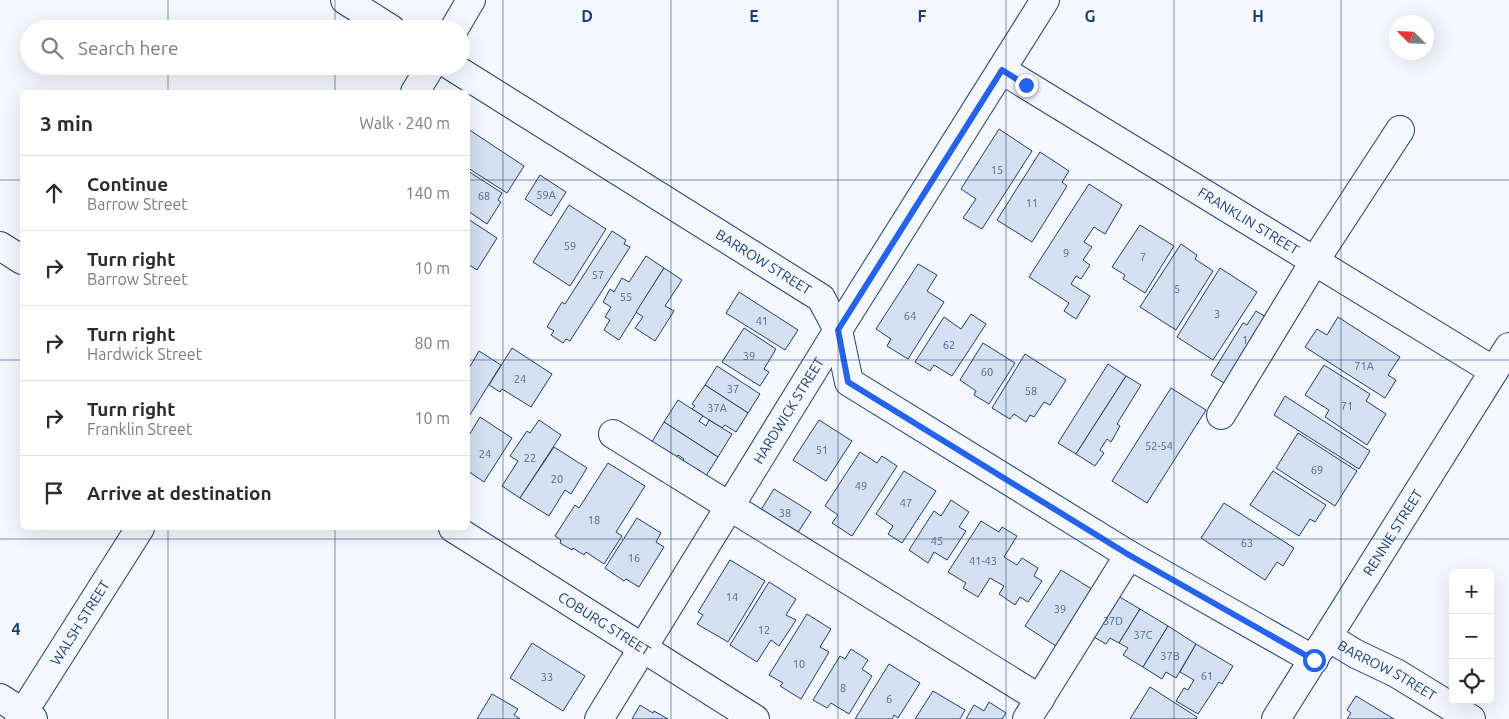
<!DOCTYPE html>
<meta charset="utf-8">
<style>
body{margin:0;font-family:Ubuntu,sans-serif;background:#f2f2f3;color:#2b2b33}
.controls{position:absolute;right:15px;bottom:15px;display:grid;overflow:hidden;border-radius:8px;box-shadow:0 5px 20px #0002}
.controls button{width:45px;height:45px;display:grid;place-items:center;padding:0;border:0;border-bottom:1px solid #e1e1e2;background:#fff;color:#2b2b33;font:25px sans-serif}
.compass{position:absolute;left:1389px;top:15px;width:45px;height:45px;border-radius:50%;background:#fff;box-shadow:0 5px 20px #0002;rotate:294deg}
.stop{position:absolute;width:15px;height:15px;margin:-11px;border:4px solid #2563eb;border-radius:50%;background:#fff}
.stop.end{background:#2563eb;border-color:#fff;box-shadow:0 1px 5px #0008}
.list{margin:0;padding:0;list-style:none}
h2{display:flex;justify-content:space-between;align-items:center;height:65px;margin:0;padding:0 20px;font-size:21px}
h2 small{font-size:16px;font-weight:400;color:#7c7c81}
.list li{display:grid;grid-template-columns:32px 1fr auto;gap:15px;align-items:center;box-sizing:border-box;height:75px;padding:0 20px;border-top:1px solid #e1e1e2}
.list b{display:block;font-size:19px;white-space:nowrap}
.list p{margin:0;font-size:16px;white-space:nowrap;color:#7c7c81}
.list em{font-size:16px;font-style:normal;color:#7c7c81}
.icon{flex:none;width:28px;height:28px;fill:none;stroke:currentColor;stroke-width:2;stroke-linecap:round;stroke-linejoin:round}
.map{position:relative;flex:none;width:1509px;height:719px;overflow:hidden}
.search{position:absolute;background:#fff;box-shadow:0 5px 20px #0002;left:20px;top:20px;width:450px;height:55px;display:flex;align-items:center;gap:12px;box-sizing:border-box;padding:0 18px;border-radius:28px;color:#7c7c81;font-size:19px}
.panel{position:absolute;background:#fff;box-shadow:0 5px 20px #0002;left:20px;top:90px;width:450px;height:440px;border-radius:8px}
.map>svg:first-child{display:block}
</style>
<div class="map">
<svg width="1509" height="719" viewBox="0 0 1509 719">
<rect width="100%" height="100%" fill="#f4f7fb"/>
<g fill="#d5e0f0" stroke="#1d3f73">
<polygon points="468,129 524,166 507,193 468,168"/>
<polygon points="999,129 1032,151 982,229 963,218 976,199 961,189"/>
<polygon points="1040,152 1069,171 1062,182 1067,186 1032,242 997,220"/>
<polygon points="468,171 502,193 498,200 501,202 487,224 468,211"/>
<polygon points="540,175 566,192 551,216 525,199"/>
<polygon points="1089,184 1122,205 1105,234 1094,227 1084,242 1092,247 1083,260 1090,265 1081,279 1076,276 1071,284 1090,296 1076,319 1064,311 1069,303 1029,277"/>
<polygon points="569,205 606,229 570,286 533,262"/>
<polygon points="468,219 497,238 477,270 468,264"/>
<polygon points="1140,225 1174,246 1145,293 1123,279 1125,275 1112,267"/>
<polygon points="612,231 626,240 624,244 630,247 570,341 566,339 563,343 551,335 554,331 547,327 562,302 565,304"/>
<polygon points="1181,244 1197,255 1195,259 1213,271 1176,330 1140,307"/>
<polygon points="646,256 664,268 619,340 604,330 610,320 605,317 611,307 603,302 610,289 614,292 622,278 629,282"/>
<polygon points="918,264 937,275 927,291 944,302 908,359 887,346 891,339 876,329"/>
<polygon points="664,268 682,280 665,306 674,311 655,341 635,328 643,317 636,312"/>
<polygon points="1220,268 1257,292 1213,360 1177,337"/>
<polygon points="739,292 798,330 785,350 726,313"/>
<polygon points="1256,311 1271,320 1229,386 1211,375 1243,323 1247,325"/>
<polygon points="971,314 986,324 952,376 934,365 930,371 915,362 944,317 961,329"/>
<polygon points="1338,317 1400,357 1388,375 1396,380 1385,398 1305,347 1317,329 1327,335"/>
<polygon points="744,328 776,349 764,369 769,372 760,386 722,362"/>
<polygon points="983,343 1015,363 989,404 974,395 976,391 960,380"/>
<polygon points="512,348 552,374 531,407 502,389 500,392 489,385"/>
<polygon points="479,351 501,365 468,418 468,370"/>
<polygon points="1025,354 1066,380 1050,405 1044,402 1034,417 1030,415 1026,422 1014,414 1010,419 992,408"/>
<polygon points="1108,364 1126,376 1076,454 1058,443"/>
<polygon points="1324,365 1370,394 1366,401 1386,414 1367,445 1325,417 1329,410 1305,395"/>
<polygon points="717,366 760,394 748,413 705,385"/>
<polygon points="1126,376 1141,385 1117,424 1120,426 1111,442 1107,439 1100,450 1104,453 1095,466 1076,454"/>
<polygon points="705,385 748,413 736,432 725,425 722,428 692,409 695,406 692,404"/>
<polygon points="1171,388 1206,410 1147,503 1112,481"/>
<polygon points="1285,396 1370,451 1359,469 1274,415"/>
<polygon points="678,400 703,416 699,421 706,426 709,420 732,434 718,457 664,422"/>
<polygon points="480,417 512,438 484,482 468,471 468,437"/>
<polygon points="539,420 561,435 520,498 502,486 518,461 510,456 527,431 530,433"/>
<polygon points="819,420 852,441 826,481 793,460"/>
<polygon points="664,422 718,457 704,479 681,465 684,459 678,455 674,460 650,445"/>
<polygon points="1298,433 1357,471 1335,506 1276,468"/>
<polygon points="554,447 587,468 571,494 565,490 549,516 520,498"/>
<polygon points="860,452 877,463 882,456 897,466 852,536 832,523 838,515 825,506"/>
<polygon points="608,463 645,486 616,532 622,536 604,564 586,552 584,555 573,548 572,550 560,543 561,540 555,536 575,505 579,508"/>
<polygon points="904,471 936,491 902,543 888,534 893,526 876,514"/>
<polygon points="1273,471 1326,505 1315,522 1310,519 1299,536 1250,505"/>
<polygon points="774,489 811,512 795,537 759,513"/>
<polygon points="951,500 969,512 959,527 966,531 947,560 934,552 928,563 909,550 934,511 941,516"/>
<polygon points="1224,503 1294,548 1283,566 1277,562 1265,580 1201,538"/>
<polygon points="637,518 661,533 656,542 664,547 639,587 626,579 624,581 605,568"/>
<polygon points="981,521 999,532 1002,527 1017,536 1004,557 1017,565 1022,558 1038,568 1034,576 1042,581 1028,602 1020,597 1015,605 999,594 1004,586 990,578 978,597 963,588 966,583 948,572"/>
<polygon points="730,560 765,581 728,642 697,624 703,615 698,612"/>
<polygon points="1061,570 1095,591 1059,648 1025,626"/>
<polygon points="769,582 796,599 786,615 796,620 779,646 771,640 757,662 730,645"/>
<polygon points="1111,592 1140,609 1119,643 1110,638 1106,644 1087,633"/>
<polygon points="1140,609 1168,626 1143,667 1123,655 1128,648 1119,643"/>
<polygon points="807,614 831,629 820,647 829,652 801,699 780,686 783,683 769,675"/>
<polygon points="1168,626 1196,644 1176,678 1166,672 1162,679 1143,667"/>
<polygon points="532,643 585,676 563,711 510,678"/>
<polygon points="1196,644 1233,666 1222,684 1219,682 1198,714 1176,701 1184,688 1188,690 1194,680 1180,672"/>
<polygon points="851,649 868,660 862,669 872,676 849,714 831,703 827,708 813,700 840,656 845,659"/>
<polygon points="889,664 920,683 898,718 894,715 892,719 855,719"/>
<polygon points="1150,687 1197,717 1196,719 1130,719"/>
<polygon points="933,691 965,710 960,719 915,719"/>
<polygon points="492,694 518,709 514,715 520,719 477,719"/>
<polygon points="1356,696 1394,719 1347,719 1351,713 1347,710"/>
<polygon points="989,702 1006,713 1002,719 966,719 974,705 984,711"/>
<polygon points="640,705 653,713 654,711 668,719 632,719"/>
</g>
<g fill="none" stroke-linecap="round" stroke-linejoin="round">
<g stroke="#1d3f73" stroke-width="30">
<g id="minor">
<polyline points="345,0 391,29"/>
<polyline points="454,29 471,0"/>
<path id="s1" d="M451,66L821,298L838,330L849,382L1129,555L1314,660"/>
<path id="s2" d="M1002,70L1494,371"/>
<polyline points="415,92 431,66"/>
<polyline points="0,246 22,260"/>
<polyline points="1221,415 1314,262 1400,130"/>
<polyline points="613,434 1040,699"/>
<path id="s3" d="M453,528L755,719"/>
<path id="s4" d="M1328,637L1356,654L1396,673L1471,719"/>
<polyline points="0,698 33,719"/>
<path id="s5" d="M19,719L140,528"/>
<path id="s6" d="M599,719L838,330L1045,0"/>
<polyline points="1027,719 1129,555"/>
<path id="s7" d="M1276,719L1509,347"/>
</g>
</g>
<use href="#minor" stroke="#f4f7fb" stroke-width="28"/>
</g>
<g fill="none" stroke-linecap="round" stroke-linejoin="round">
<polyline stroke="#2563eb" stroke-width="6" points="1026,85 1002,70 838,330 848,382 1129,555 1314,660"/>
</g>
<path fill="none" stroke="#1d3f73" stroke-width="1" stroke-opacity="0.55" d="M168,0V29M335,0V29M503,0V719M671,0V719M838,0V719M1006,0V719M1174,0V719M1341,0V719M168,66V92M335,66V92M0,180H22M468,180H1509M0,360H22M468,360H1509M168,528V719M335,528V719M0,539H1509"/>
<g text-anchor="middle" stroke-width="4" stroke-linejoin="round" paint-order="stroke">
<g font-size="11" fill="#4b6792">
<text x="997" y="174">15</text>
<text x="546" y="199">59A</text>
<text x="484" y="200">68</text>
<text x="1032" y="207">11</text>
<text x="570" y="250">59</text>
<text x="1066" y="257">9</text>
<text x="1143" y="261">7</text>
<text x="598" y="279">57</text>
<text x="1177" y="293">5</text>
<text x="626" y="301">55</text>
<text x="1217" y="318">3</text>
<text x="910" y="320">64</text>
<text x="762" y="325">41</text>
<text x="1245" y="344">1</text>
<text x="949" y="349">62</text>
<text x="749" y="360">39</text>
<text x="1364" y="370">71A</text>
<text x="987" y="376">60</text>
<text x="520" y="383">24</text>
<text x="733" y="393">37</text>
<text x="1031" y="395">58</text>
<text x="1347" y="410">71</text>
<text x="717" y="412">37A</text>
<text x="1159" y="450">52-54</text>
<text x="822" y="454">51</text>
<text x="485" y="458">24</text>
<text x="530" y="462">22</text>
<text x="1317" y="474">69</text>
<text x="557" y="483">20</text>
<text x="861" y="490">49</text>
<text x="906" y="507">47</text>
<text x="785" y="517">38</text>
<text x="594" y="524">18</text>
<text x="937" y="545">45</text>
<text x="1247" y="547">63</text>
<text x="634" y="562">16</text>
<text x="983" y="565">41-43</text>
<text x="732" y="601">14</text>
<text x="1060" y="613">39</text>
<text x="1113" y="625">37D</text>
<text x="764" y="634">12</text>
<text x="1143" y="639">37C</text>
<text x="1170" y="660">37B</text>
<text x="799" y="668">10</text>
<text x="1207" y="680">61</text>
<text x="547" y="681">33</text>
<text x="843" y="692">8</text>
<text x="889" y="703">6</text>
</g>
<g font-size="14" fill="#1d3f73" stroke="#f4f7fb">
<text dy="5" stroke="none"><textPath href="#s2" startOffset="289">FRANKLIN STREET</textPath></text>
<text dy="5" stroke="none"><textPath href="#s1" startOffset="369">BARROW STREET</textPath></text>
<text dy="5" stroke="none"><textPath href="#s6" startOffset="362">HARDWICK STREET</textPath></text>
<text dy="5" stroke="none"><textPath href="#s7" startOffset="220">RENNIE STREET</textPath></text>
<text dy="5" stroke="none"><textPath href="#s5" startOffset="114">WALSH STREET</textPath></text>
<text dy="5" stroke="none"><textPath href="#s3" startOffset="179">COBURG STREET</textPath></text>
<text dy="5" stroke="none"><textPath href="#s4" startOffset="68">BARROW STREET</textPath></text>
</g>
</g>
<g font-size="16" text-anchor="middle" font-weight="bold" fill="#1d3f73" stroke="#f4f7fb" stroke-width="4" stroke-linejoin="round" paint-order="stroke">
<text x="587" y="22">D</text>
<text x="754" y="22">E</text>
<text x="922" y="22">F</text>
<text x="1090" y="22">G</text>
<text x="1258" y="22">H</text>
<text x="16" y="635">4</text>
</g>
</svg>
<div class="controls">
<button>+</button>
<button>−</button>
<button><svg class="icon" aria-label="locate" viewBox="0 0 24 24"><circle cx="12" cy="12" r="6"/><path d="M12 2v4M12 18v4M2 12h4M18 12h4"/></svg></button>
</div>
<svg class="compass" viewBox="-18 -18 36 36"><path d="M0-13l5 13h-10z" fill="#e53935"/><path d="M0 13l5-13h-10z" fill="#7c7c81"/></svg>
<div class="stop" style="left:1314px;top:660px"></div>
<div class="stop end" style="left:1026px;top:85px"></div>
<div class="search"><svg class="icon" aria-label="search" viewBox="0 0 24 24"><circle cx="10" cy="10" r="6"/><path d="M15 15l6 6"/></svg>Search here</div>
<section class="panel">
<h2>3 min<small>Walk · 240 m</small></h2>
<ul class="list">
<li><svg class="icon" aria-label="ahead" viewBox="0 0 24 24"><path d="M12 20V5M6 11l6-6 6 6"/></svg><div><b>Continue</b><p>Barrow Street</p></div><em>140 m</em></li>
<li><svg class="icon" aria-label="right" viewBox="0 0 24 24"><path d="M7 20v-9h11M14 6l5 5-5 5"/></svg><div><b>Turn right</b><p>Barrow Street</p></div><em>10 m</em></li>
<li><svg class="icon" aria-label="right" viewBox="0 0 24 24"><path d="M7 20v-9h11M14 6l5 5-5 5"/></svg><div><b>Turn right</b><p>Hardwick Street</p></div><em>80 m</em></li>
<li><svg class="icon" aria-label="right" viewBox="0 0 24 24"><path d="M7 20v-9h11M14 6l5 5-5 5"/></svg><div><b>Turn right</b><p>Franklin Street</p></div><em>10 m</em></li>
<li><svg class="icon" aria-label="arrive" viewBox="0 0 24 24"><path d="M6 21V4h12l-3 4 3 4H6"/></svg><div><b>Arrive at destination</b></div></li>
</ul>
</section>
</div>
